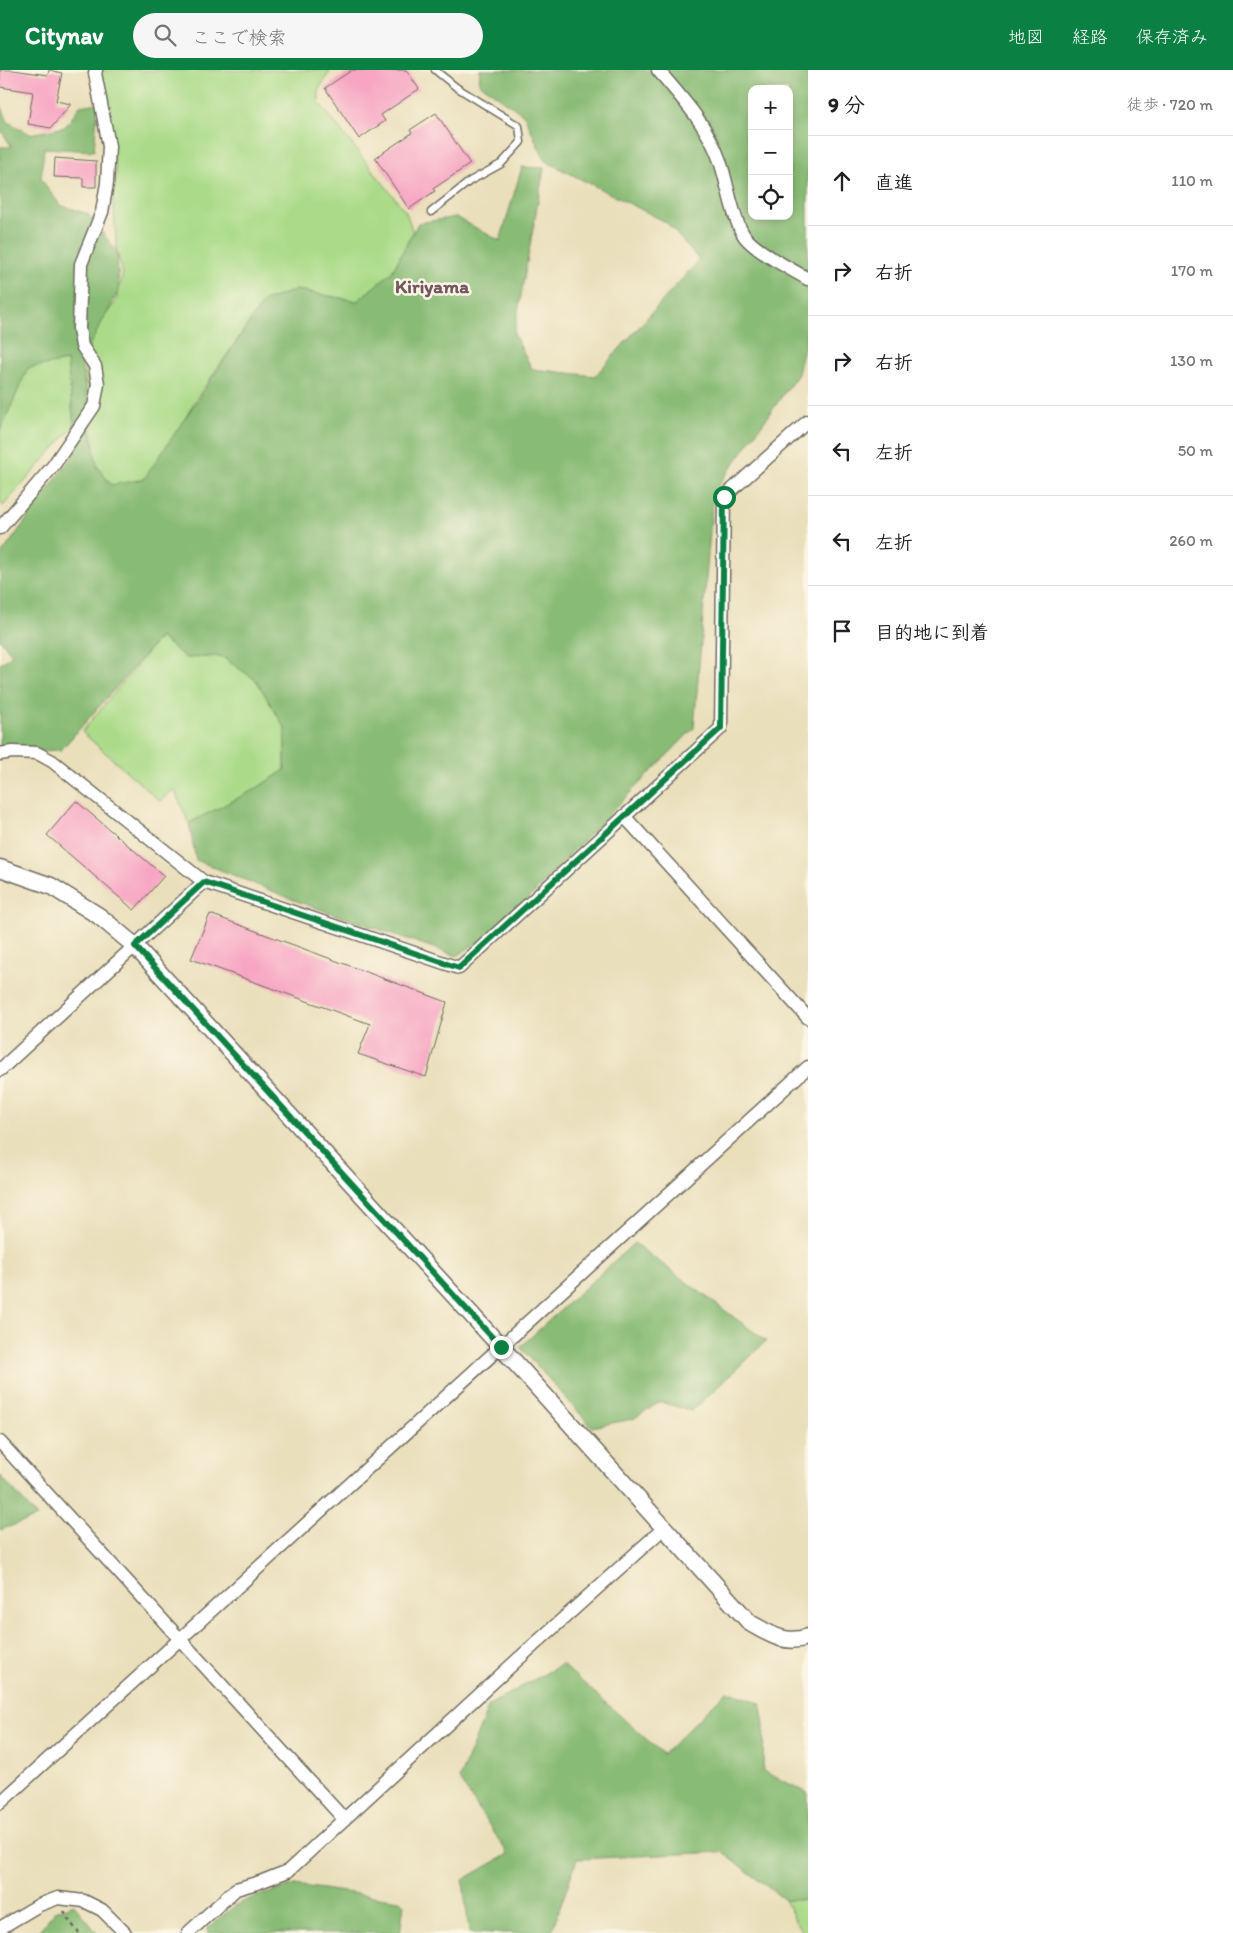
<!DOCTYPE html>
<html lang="ja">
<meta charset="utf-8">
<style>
body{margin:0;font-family:Itim,"Klee One",sans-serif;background:#f6f6f6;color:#202124}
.controls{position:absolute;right:15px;top:15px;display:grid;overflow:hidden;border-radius:10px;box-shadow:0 2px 8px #0003}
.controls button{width:45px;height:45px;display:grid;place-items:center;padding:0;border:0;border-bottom:1px solid #e0e0e0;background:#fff;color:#202124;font:25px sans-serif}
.stop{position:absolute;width:15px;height:15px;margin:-11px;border:4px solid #0b8043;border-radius:50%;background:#fff}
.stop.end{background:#0b8043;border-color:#fff;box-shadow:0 1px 5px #0008}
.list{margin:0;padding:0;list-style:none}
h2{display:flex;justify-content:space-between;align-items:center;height:65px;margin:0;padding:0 20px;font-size:21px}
h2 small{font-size:16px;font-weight:400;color:#757577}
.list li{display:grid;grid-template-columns:32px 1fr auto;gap:15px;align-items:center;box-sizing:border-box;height:90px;padding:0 20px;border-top:1px solid #e0e0e0}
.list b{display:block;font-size:19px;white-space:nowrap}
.list em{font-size:16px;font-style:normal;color:#757577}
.icon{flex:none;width:28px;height:28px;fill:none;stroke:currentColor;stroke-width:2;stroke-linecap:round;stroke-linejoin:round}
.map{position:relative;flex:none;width:808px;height:1863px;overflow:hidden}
header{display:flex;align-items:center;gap:30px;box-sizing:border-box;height:70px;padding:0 25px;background:#0b8043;color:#fff}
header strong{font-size:24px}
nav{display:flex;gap:28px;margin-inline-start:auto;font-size:18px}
.search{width:350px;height:45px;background:#f6f6f6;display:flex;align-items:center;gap:12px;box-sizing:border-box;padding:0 18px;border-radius:28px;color:#757577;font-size:19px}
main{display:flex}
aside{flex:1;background:#fff}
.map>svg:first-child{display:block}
</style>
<header>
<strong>Citynav</strong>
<div class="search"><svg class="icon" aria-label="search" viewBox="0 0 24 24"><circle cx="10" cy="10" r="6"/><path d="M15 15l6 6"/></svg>ここで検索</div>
<nav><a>地図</a><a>経路</a><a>保存済み</a></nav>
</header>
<main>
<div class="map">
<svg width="808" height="1863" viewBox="0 0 808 1863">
<rect width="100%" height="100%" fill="#fcf5e5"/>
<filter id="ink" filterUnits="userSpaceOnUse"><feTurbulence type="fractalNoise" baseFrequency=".02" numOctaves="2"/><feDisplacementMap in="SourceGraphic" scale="10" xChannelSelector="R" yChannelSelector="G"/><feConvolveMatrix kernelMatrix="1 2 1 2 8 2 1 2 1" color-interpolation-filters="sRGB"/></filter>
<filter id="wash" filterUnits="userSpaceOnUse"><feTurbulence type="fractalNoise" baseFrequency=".0096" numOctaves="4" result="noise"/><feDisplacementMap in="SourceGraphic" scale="20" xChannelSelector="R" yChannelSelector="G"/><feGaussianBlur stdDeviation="1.12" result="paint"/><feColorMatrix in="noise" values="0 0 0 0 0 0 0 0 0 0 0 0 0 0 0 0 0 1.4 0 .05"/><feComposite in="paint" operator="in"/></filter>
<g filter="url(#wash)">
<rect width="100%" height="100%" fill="#eadfbb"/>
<g fill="#abdb89" stroke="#6b835a">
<polygon points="99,0 331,0 319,19 319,33 406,142 413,162 392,202 357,231 296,220 264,231 194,332 171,375 144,410 111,415 93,390 86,321 84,274 117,230 123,203 117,182 113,127 116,101 96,8"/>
<polygon points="67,291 74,356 3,436 0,430 0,361 28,297"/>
<polygon points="160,567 186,588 221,586 256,610 285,658 285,700 252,721 189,753 174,719 160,731 82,662"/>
<polygon points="808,1828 808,1863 802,1863 785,1830"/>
</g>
<g fill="#88bb75" stroke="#5a7350" fill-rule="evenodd">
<path d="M480,0H808V259L798,304L713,423L694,658L572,782L507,852L457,886L299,832L196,790L189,753L252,721L285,700V658L256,610L221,586L186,588L160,567L61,680L0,683V594L12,585L0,569V486L77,380L67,291L28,298L0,361V77H12L0,59V33L8,52L30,64L65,57L80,36L98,33L94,81L44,78L41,109L60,135L88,144L117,182L119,221L81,291L97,397L111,415L144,409L264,231L296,220L357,231L392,202L418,153L456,147L500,171L522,97L544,98L514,264L532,299L595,306L699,190L668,154L662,150L545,91L524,45L479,13ZM752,19H789V146H752Z"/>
<polygon points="634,1173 766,1271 692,1341 660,1332 633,1349 592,1357 520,1277"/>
<polygon points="0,1405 37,1447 0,1460"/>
<polygon points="562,1594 663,1684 727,1621 760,1633 764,1654 763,1701 808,1723 808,1830 785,1830 722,1782 577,1789 551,1863 469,1863 463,1810 508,1784 459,1709 489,1635"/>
<polygon points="295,1815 400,1830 404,1834 400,1863 207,1863 208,1858 233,1837 249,1829"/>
<polygon points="74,1834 97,1863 37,1863 55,1841"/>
</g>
<g id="blocks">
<g fill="#f7a5c3">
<polygon points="0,0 13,0 48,5 49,0 62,3 56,31 71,34 51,58 28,54 33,22 0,17"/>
<polygon points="352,0 406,0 419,19 381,45 385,51 359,69 325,18"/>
<polygon points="436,43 470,94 433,119 435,121 409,139 375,88 412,63 410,60"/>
<polygon points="55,88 96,91 96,117 83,117 83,108 54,107"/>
<polygon points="76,731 164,806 134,840 47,765"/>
<polygon points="210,844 447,932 426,1007 358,984 370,954 191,889"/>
</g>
</g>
</g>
<g filter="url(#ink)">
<use href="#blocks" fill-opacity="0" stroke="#6e6a5d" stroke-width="1"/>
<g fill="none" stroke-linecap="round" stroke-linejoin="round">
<g stroke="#6e6a5d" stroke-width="9">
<polyline id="service" points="431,142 470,111 501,94 521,72 519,56 456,17 435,0"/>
</g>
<g stroke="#6e6a5d" stroke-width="15">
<g id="minor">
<path d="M658,0C682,28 708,56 720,91C727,111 733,151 745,167C757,182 791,199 808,209"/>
<polyline points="0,458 53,396 94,336 98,314 95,296 82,276 79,259 81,194 102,142 107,113 109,76 95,3 96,0"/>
<polyline points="0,684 12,682 37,683 52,691 204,812 0,1000"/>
<polyline points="624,746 808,948"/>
<polyline points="204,812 459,898 721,658 724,427 808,351"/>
<polyline points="0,1372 344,1749"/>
<polyline points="0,1733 808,997"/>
<polyline points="0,1858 39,1835 58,1828 84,1831 102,1840 125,1863"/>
<polyline points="188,1863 236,1819 260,1812 288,1801 515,1592 664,1458"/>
</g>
</g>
<g stroke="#6e6a5d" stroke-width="19">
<path id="tertiary" d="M0,798L51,816L99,846L135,876L501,1277L750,1553C770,1564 784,1575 808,1567"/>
</g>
<polyline stroke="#6e6a5d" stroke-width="2.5" stroke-dasharray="4 4" stroke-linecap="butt" points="64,1841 67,1848 79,1863"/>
<use href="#service" stroke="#fff" stroke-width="6"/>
<use href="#minor" stroke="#fff" stroke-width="12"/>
<use href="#tertiary" stroke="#fff" stroke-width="16"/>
</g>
</g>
<g fill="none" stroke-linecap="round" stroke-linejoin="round" filter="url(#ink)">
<polyline stroke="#0b8043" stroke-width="6" points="501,1277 135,876 204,812 459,898 721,658 724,427"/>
</g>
<g text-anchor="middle" stroke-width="5" stroke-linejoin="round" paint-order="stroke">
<g font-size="19" font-weight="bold" fill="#725660" stroke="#fcf5e5">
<text x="432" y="223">Kiriyama</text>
</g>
</g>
</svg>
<div class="controls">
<button>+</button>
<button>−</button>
<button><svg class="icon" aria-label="locate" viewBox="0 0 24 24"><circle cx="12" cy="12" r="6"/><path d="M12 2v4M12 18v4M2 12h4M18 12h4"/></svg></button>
</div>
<div class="stop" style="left:724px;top:427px"></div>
<div class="stop end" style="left:501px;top:1277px"></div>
</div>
<aside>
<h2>9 分<small>徒歩 · 720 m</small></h2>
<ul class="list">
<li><svg class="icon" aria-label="ahead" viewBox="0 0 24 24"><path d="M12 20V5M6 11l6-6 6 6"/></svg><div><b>直進</b></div><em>110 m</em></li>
<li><svg class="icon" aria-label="right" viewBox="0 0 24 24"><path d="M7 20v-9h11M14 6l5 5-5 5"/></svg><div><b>右折</b></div><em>170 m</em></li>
<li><svg class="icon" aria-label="right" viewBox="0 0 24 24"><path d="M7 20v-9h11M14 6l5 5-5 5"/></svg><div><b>右折</b></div><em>130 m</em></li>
<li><svg class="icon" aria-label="left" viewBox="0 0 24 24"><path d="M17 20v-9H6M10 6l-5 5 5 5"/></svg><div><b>左折</b></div><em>50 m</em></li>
<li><svg class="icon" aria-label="left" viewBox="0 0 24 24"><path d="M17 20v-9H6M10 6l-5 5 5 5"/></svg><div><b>左折</b></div><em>260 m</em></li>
<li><svg class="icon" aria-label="arrive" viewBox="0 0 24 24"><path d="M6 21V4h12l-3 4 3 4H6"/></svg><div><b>目的地に到着</b></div></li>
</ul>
</aside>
</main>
